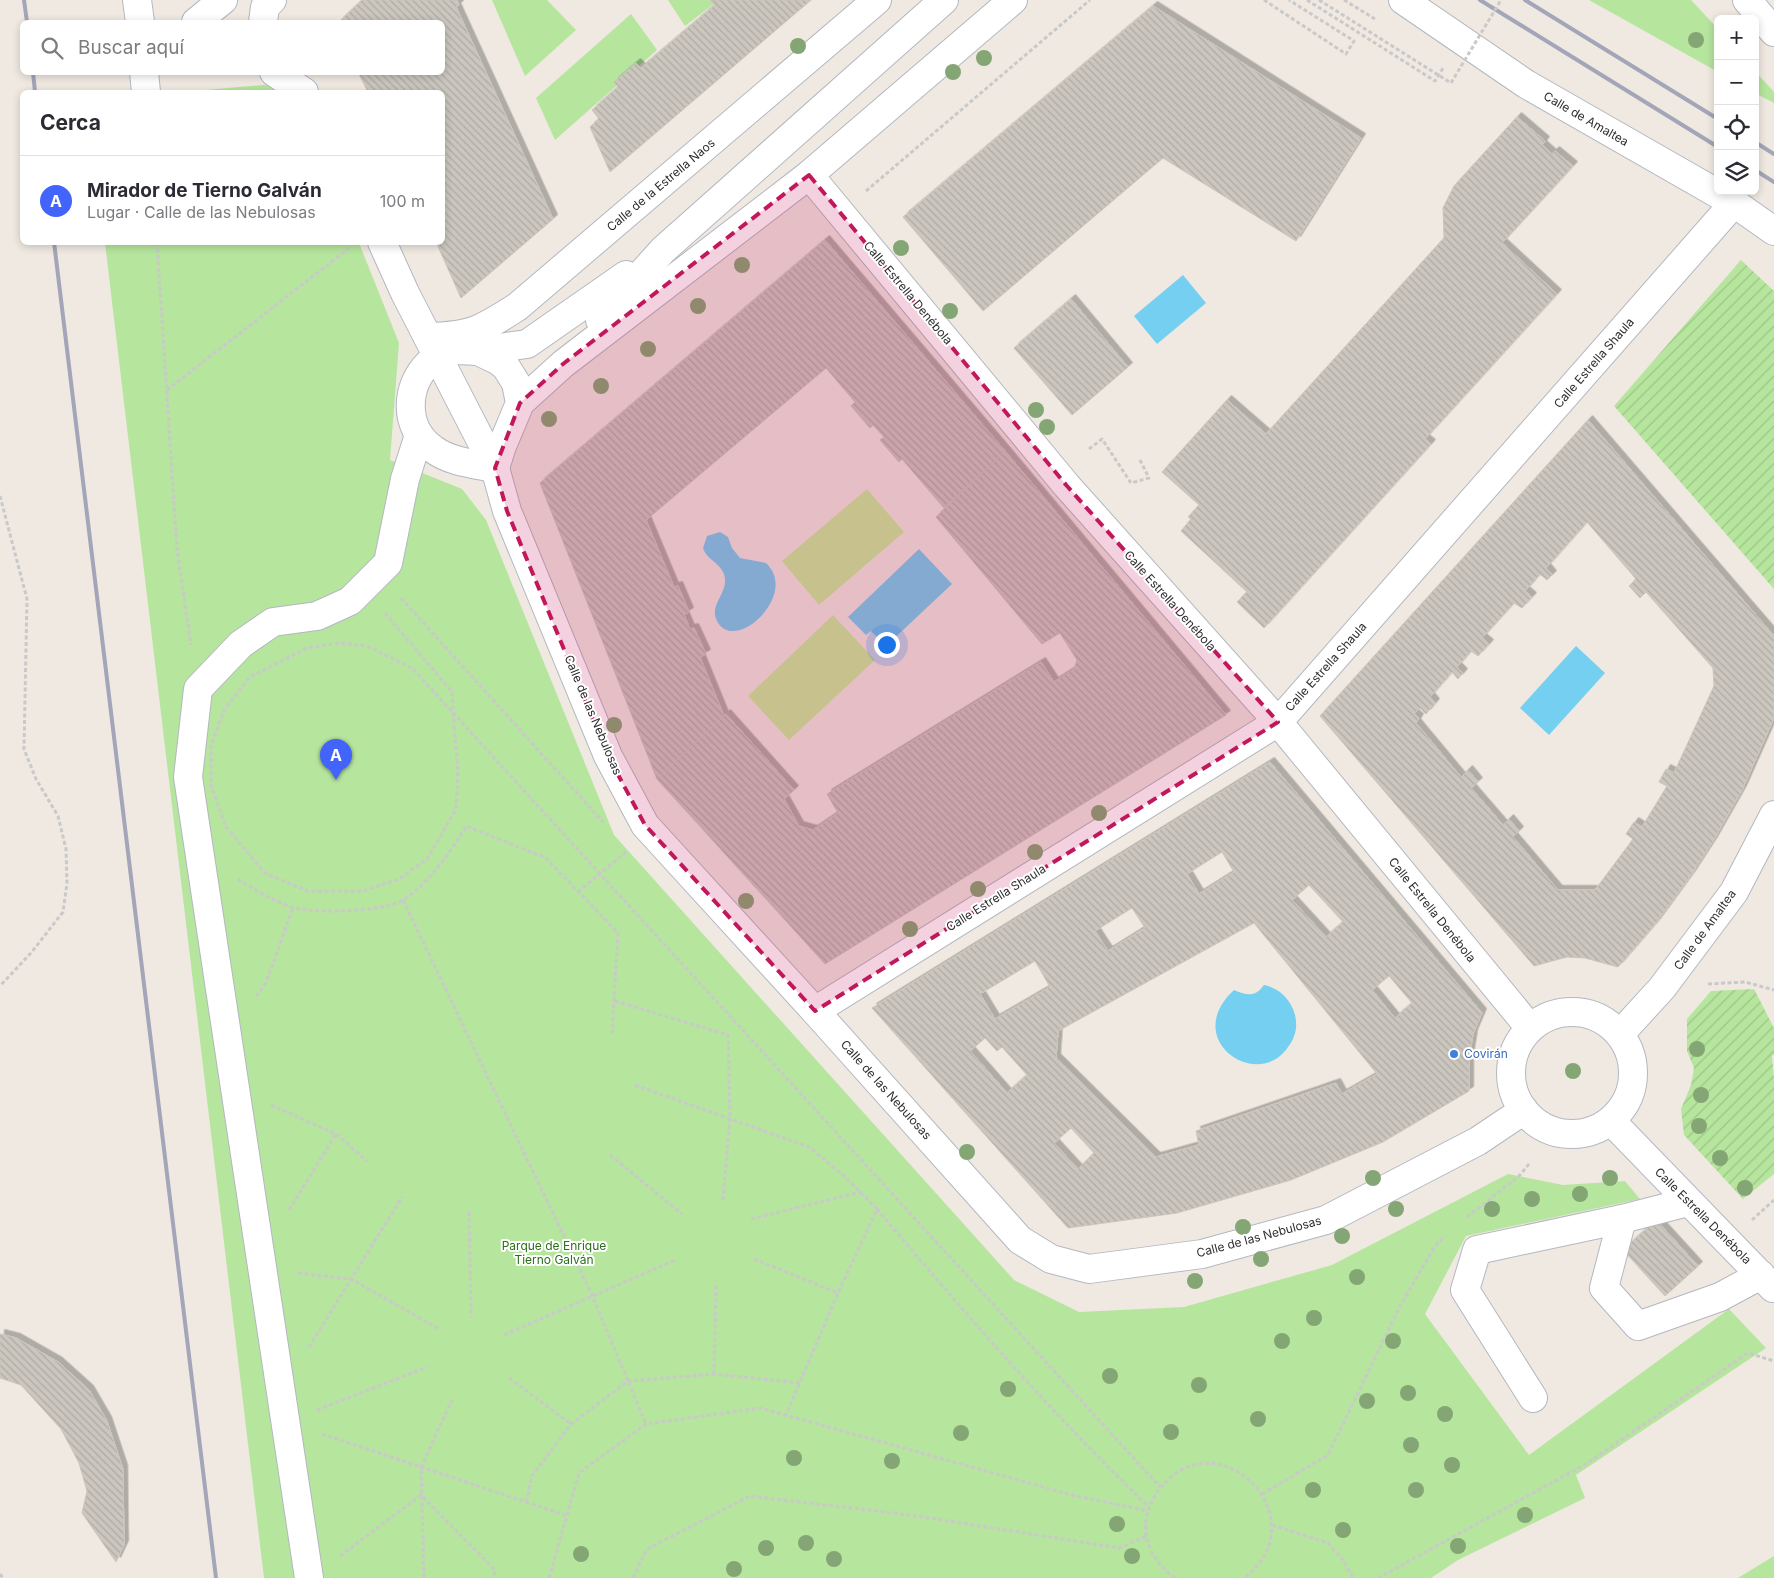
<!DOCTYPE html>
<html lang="es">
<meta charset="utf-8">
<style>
body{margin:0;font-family:Inter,sans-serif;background:#f7f7f7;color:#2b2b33}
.controls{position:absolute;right:15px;top:15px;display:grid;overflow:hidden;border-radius:8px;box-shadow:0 2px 8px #0003}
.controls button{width:45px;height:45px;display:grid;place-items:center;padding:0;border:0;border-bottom:1px solid #e1e1e2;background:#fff;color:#2b2b33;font:25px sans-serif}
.you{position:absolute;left:886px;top:644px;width:18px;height:18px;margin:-12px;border:4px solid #fff;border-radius:50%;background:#1a73e8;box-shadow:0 0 0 8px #1a73e833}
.badge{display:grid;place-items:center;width:32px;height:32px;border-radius:50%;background:#4264fb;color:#fff;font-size:16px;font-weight:700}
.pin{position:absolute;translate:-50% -41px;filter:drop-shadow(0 1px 2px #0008)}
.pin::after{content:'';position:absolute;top:26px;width:18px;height:15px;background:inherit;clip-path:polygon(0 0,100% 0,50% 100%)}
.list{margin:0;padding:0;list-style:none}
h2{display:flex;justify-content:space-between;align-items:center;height:65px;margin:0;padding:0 20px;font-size:21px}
h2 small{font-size:16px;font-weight:400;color:#7c7c81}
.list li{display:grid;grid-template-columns:32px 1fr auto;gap:15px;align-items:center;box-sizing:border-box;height:90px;padding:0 20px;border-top:1px solid #e1e1e2}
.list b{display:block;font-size:19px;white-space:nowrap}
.list p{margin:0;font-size:16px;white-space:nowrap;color:#7c7c81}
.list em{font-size:16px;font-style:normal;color:#7c7c81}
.icon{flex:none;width:28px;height:28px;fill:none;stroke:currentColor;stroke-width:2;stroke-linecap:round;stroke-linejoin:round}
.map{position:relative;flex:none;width:1774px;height:1578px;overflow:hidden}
.search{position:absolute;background:#fff;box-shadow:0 2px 8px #0003;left:20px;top:20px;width:425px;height:55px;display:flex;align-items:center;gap:12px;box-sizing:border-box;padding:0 18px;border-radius:8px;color:#7c7c81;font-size:19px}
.panel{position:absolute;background:#fff;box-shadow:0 2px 8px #0003;left:20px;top:90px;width:425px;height:155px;border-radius:8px}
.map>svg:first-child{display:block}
</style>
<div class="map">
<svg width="1774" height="1578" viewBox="0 0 1774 1578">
<defs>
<pattern id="garden-furrows" width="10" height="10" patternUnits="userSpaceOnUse" patternTransform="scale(1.25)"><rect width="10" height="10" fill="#b6e59e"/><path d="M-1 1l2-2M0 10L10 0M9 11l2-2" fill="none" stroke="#9dc588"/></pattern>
<pattern id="building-back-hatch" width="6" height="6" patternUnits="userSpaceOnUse" patternTransform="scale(1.25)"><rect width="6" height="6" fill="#cbc7bf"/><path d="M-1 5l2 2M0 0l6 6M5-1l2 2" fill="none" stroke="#afaba4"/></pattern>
<filter id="shadow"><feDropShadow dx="4.5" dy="-4.5" stdDeviation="0" flood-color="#0004"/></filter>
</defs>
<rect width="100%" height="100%" fill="#efe9e1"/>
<g fill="#b6e59e">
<polygon points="492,0 547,0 576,30 525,76"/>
<polygon points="668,0 719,0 685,26"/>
<polygon points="1589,0 1691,0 1718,29 1718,72"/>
<polygon points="631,14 657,50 555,140 536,98"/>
<polygon points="1755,71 1774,92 1774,103 1755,93"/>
<polygon points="273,84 277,92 183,92"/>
<polygon points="105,243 359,243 399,343 390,460 462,489 486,520 614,835 1014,1280 1079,1312 1184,1307 1332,1265 1508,1174 1563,1185 1625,1181 1640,1199 1466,1236 1425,1314 1529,1455 1729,1309 1766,1348 1576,1475 1585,1498 1458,1560 1431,1578 264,1578"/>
<polygon points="1774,1556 1774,1578 1738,1578"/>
</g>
<g fill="url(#garden-furrows)">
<polygon points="1741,260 1774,291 1774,589 1614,406"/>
<polygon points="1754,989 1774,1028 1774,1054 1772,1056 1774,1079 1774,1174 1743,1199 1684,1135 1681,1109 1691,1085 1694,1068 1687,1051 1687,1019 1711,991"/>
</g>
<g fill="#c9ec9a">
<polygon points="867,489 904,532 819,605 782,561"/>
<polygon points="833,615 875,660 789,740 748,696"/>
</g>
<g fill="#75cff0">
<polygon points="1183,275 1206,303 1157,344 1134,316"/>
<path d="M720,532L728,537L732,548L740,558L766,563C800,595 734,655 717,621C708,604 730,593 724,574C720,563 706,559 703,548L707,536Z"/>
<polygon points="919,549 952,584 886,646 871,631 866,635 848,617"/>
<polygon points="1576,646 1605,673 1549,735 1520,708"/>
<path d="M1264,985C1279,988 1291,999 1295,1015C1298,1027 1295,1038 1288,1047C1258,1092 1180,1040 1234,990C1246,995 1255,998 1264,985Z"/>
</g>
<g fill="url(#building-back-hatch)" stroke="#cbc5ba" fill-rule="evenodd" filter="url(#shadow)">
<polygon points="362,0 457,0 459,5 456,7 553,219 461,298 436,242 442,242 442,92 368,92 358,72 442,72 442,22 339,22"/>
<polygon points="710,0 811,0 610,172 590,127 599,119 592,110 618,87 614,82 636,63 641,68 715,5"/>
<polygon points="1153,6 1361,138 1296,241 1163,158 983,311 903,217"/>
<polygon points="1517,117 1545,141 1542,145 1552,154 1555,151 1573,166 1502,243 1557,294 1425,439 1431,444 1264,628 1237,602 1247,592 1181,531 1191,519 1188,517 1199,505 1162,472 1227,400 1266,434 1444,238 1443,208 1454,186"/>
<polygon points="825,240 1005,451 944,508 902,459 899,462 880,440 884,437 873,425 870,428 851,406 855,402 826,368 646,520 674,587 678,586 689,612 684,615 690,629 694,628 706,654 700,657 724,716 657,779 540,483"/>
<polygon points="1071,299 1128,367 1072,415 1014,348"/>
<path d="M1588,420L1774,636V718L1742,790L1713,841L1691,875L1656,923L1618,967L1585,958L1567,957L1534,966L1320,716ZM1587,522L1636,579L1629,586L1640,598L1646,592L1713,668L1714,686L1674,773L1666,769L1659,782L1667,786L1642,827L1634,822L1626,834L1633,839L1595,890H1558L1513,837L1519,831L1509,819L1503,825L1471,788L1478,782L1468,770L1461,777L1416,723L1419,718L1414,714L1420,708L1426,714L1435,703L1430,697L1452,672L1458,679L1463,673L1457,667L1471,651L1478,656L1489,644L1482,638L1514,603L1522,608L1532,597L1525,591L1540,574L1547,580L1552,575L1546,568Z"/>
<polygon points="1005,451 1226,715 825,964 657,779 726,714 794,790 784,799 799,826 813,830 838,813 827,794 1041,662 1054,682 1074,669 1077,660 1060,633 1042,644 936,517"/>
<path d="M1270,762L1482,1013L1473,1034L1469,1059V1091L1383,1142L1291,1180L1177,1213L1068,1228L872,1008ZM1222,852L1234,872L1199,894L1187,874ZM1309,885L1343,922L1326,937L1292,900ZM1132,908L1145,928L1108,951L1095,931ZM1254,923L1377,1074L1342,1094L1336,1083L1196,1131L1199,1145L1156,1157L1056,1058L1058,1031ZM1035,961L1050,987L995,1019L980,994ZM1389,976L1412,1003L1395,1018L1372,990ZM985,1038L997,1051L1002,1047L1027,1075L1007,1093L970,1051ZM1071,1128L1094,1153L1078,1169L1054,1143Z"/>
<polygon points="1656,1220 1698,1266 1665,1296 1623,1250"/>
<polygon points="0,1334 16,1338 58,1362 89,1390 107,1421 123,1469 124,1545 116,1562 82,1513 87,1491 79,1463 61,1429 21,1385 0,1378"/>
</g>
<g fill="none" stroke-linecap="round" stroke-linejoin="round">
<g stroke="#b4b7c1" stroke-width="30">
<g id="minor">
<polyline points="137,0 140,22"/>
<polyline points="1403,0 1526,84 1734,203 1774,231"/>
<polyline points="1747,0 1774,32"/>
<polyline points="196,22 223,0"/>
<polyline points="263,22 265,7 272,0"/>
<polyline points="144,72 146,92"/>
<polyline points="274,72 304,92"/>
<polyline points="809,175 1067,486 1278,722 1530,1028"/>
<polyline points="382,242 405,293 495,468 507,511 608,756 645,825 815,1011 1020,1240 1051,1259 1089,1269 1202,1254 1326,1220 1478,1141 1524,1110"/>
<polyline points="600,320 663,250 944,0"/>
<path d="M428,337C472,336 481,330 517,307L877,0"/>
<path d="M457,350L478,351L497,360L506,367L516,383L520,403L502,446L495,468C475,464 450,462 433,449C403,428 405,386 429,363C432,360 435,356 438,355C443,352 451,351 457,350Z"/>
<polyline points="478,351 527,344 626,275"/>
<polyline points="520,403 563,364 809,175 1013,0"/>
<polyline points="815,1011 1278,722 1734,203"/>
<circle cx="1572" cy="1073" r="61"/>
<polyline points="1620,1034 1662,988 1734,892 1774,815"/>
<polyline points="1611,1121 1773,1288"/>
<polyline points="1688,1202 1622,1219 1604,1288 1638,1326 1720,1297 1761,1275"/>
<polyline points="1533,1398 1465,1290 1477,1250 1622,1219"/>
<polyline points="309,1578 188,777 198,689 241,644 273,622 317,616 350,601 388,563 405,479 419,435"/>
</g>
</g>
<g stroke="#c9c9c9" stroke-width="3" stroke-dasharray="4 2.5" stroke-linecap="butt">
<polyline points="1264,0 1346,54 1354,41 1289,0"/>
<polyline points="1307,0 1435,81 1443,68"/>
<polyline points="1344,0 1375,19"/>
<polyline points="866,191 1090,0"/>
<polyline points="157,242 177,550 191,645"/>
<polyline points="167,390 349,248"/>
<polyline points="1089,449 1102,439 1131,483 1149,478 1139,458"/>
<polyline points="0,496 27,599 24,749 36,779 58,816 66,849 67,883 63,912 31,953 0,986"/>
<polyline points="401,598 603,822"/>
<polyline points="385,613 452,692 454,727"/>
<path d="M238,879C255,890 273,901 292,907C314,914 387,912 405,899C431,880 450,853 466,826L546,858L618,933L612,1035"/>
<polyline points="578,892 626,852"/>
<polyline points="403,900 592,1295 646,1424"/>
<polyline points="1708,984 1745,982 1774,990"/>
<polyline points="256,996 265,985 293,908"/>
<polyline points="615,1001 728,1035 730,1118 723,1200"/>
<polyline points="635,1085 809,1147 844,1176 877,1209 838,1293 786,1415"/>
<polyline points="271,1105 336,1134 367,1161"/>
<polyline points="610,1155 682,1214"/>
<path d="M877,1209C964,1312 1052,1414 1149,1507"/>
<polyline points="289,1210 336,1134"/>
<polyline points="469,1212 471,1317"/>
<polyline points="1467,1217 1519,1176 1529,1164"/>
<polyline points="751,1219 861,1192"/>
<polyline points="1752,1220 1774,1200"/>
<polyline points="754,1259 838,1293"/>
<polyline points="298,1273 351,1279 439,1329"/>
<polyline points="504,1335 675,1260"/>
<polyline points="309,1347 402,1197"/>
<polyline points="714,1374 716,1285"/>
<polyline points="509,1378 571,1424"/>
<polyline points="317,1410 427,1367"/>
<polyline points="322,1434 565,1515"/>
<polyline points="1262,1494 1328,1455 1400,1306 1435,1246 1445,1236"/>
<polyline points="526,1502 532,1476 571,1424 628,1381 714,1374 800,1383"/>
<polyline points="1272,1525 1328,1543 1343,1560 1353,1578"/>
<polyline points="340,1556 421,1495 495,1570 494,1578"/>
<polyline points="0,1574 3,1578"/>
<polyline points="424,1578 421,1467 452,1400"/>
<polyline points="549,1578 579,1473 646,1424 760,1408 1072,1495 1148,1511"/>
<polyline points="633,1578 647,1549 750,1496 917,1516 1119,1548 1147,1536"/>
<path d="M1175,1578C1156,1565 1143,1543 1146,1520C1149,1502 1157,1490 1170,1478C1229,1426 1317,1523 1244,1578"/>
<polyline points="1378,1578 1586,1464 1748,1353 1774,1361"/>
</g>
<use href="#minor" stroke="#fff" stroke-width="28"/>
<g stroke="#a3a6b8" stroke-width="4">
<polyline points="24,0 27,22"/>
<polyline points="1480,0 1718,147"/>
<polyline points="1525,0 1718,119"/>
<polyline points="33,72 35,92"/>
<polyline points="1755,142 1774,154"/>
<polyline points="1755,170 1774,182"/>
<polyline points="54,242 216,1578"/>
</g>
<g stroke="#c9c9c9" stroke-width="3" stroke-dasharray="4 2.5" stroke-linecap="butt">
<polyline points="1319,0 1451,83 1501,0"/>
<polyline points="454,727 458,770 456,809 427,859 399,879 363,891 308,891 265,873 226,827 211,786 211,746 224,710 250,677 307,648 339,643 367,646 412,668 1160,1487"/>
</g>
</g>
<g fill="#84a574">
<circle cx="1696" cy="40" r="8"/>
<circle cx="798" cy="46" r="8"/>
<circle cx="984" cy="58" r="8"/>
<circle cx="953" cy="72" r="8"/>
<circle cx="901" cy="248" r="8"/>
<circle cx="742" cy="265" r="8"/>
<circle cx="698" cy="306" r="8"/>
<circle cx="950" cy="311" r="8"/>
<circle cx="648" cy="349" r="8"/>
<circle cx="601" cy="386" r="8"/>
<circle cx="1036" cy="410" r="8"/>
<circle cx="549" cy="419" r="8"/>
<circle cx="1047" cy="427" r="8"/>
<circle cx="614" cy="725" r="8"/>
<circle cx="1099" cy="813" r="8"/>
<circle cx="1035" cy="852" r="8"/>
<circle cx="978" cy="889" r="8"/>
<circle cx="746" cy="901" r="8"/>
<circle cx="910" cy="929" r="8"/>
<circle cx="1697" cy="1049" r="8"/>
<circle cx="1573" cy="1071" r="8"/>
<circle cx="1701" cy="1095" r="8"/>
<circle cx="1699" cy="1126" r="8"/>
<circle cx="967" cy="1152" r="8"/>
<circle cx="1720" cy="1158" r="8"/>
<circle cx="1373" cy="1178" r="8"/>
<circle cx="1610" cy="1178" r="8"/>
<circle cx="1745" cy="1188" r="8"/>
<circle cx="1580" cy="1194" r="8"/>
<circle cx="1532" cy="1199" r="8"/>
<circle cx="1396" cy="1209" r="8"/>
<circle cx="1492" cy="1209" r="8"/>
<circle cx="1243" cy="1227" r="8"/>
<circle cx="1342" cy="1236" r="8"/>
<circle cx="1261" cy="1259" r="8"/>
<circle cx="1357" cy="1277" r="8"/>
<circle cx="1195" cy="1281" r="8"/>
<circle cx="1314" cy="1318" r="8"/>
<circle cx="1282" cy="1341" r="8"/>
<circle cx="1393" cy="1341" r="8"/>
<circle cx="1110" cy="1376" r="8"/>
<circle cx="1199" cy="1385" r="8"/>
<circle cx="1008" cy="1389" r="8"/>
<circle cx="1408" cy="1393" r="8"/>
<circle cx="1367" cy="1401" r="8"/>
<circle cx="1445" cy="1414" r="8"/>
<circle cx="1258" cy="1419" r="8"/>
<circle cx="1171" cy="1432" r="8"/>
<circle cx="961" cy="1433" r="8"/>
<circle cx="1411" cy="1445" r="8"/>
<circle cx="794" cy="1458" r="8"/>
<circle cx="892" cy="1461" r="8"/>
<circle cx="1452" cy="1465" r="8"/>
<circle cx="1313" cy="1490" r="8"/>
<circle cx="1416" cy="1490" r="8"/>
<circle cx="1525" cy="1515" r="8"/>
<circle cx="1117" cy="1524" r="8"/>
<circle cx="1343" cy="1530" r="8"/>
<circle cx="806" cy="1543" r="8"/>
<circle cx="1458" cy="1546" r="8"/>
<circle cx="766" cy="1548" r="8"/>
<circle cx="581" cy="1554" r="8"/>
<circle cx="1132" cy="1556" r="8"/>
<circle cx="834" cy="1559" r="8"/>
<circle cx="734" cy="1569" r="8"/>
</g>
<path fill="#c2185b" fill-opacity="0.2" stroke="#c2185b" stroke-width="4" stroke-dasharray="10 6" stroke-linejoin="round" d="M809,175L1067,486L1278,722L815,1011L645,825L608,756L507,511L495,468L520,403L563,364Z"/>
<circle fill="#3f7fe0" stroke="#fff" stroke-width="2" cx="1454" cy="1054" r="5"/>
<g text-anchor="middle" stroke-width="4" stroke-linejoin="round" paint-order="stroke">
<g font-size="12" fill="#2e2e2e" stroke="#fff">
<text transform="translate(1586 119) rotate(30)" y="4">Calle de Amaltea</text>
<text transform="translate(661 185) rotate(-40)" y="4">Calle de la Estrella Naos</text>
<text transform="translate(908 293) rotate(50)" y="4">Calle Estrella Denébola</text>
<text transform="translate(1594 363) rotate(-49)" y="4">Calle Estrella Shaula</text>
<text transform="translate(1170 601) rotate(48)" y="4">Calle Estrella Denébola</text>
<text transform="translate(1326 667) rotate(-48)" y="4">Calle Estrella Shaula</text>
<text transform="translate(593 715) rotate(67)" y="4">Calle de las Nebulosas</text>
<text transform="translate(996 898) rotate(-32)" y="4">Calle Estrella Shaula</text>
<text transform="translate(1432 910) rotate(51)" y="4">Calle Estrella Denébola</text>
<text transform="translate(1705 930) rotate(-54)" y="4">Calle de Amaltea</text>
<text transform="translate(886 1090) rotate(48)" y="4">Calle de las Nebulosas</text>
<text transform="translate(1703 1216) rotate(45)" y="4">Calle Estrella Denébola</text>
<text transform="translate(1259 1237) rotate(-15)" y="4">Calle de las Nebulosas</text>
</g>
<g font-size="12" fill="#366cbe" stroke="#fff" text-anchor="start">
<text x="1464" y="1058">Covirán</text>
</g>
<g font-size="12" fill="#2c6e1b" stroke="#fff">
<text x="554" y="1250">Parque de Enrique<tspan x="554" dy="14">Tierno Galván</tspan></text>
</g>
</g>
</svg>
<div class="controls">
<button>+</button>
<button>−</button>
<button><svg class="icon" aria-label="locate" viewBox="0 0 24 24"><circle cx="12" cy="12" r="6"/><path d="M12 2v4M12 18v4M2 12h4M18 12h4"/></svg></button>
<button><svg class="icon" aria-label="layers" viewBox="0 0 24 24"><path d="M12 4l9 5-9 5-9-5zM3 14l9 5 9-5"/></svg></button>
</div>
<div class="you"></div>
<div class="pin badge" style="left:336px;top:780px">A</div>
<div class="search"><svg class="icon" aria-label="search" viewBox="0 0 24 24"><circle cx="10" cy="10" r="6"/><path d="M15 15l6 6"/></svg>Buscar aquí</div>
<section class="panel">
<h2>Cerca<small></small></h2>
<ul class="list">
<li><span class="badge">A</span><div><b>Mirador de Tierno Galván</b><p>Lugar · Calle de las Nebulosas</p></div><em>100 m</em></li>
</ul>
</section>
</div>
